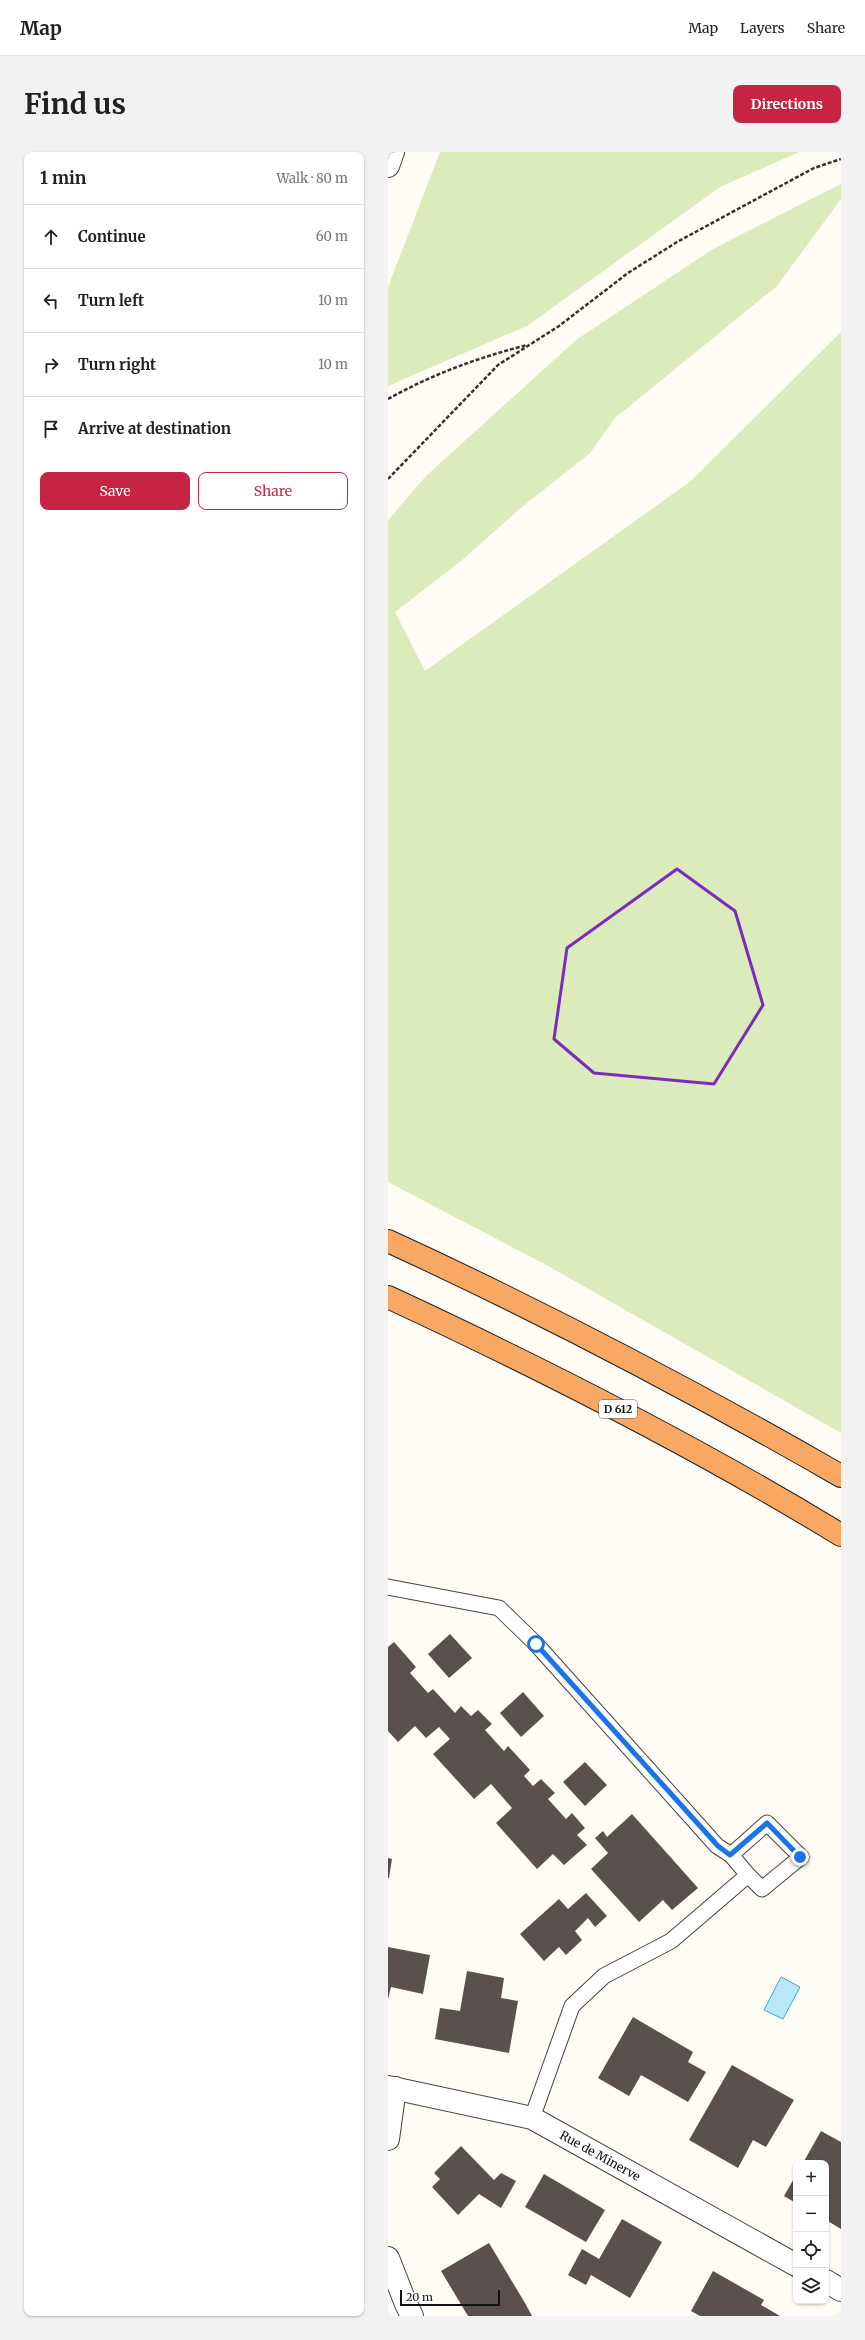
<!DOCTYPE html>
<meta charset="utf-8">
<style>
body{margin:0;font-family:Merriweather,serif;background:#f2f2f2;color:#202124}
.controls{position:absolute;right:12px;bottom:12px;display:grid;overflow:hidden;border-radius:8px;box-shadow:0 1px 3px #0004}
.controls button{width:36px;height:36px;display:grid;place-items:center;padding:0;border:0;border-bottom:1px solid #e0e0e0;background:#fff;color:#202124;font:20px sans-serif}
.scale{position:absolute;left:12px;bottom:10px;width:100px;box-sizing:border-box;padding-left:4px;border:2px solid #111;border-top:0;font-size:11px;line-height:14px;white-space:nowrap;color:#111;-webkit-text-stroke:3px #fff;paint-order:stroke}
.stop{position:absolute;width:12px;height:12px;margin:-9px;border:3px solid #1a73e8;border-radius:50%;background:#fff}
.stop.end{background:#1a73e8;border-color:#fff;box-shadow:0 1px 4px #0008}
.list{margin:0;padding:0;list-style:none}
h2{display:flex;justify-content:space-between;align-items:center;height:52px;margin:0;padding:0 16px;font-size:17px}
h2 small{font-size:13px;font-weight:400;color:#757577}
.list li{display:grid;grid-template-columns:26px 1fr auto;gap:12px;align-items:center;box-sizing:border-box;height:64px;padding:0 16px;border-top:1px solid #e0e0e0}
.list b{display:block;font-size:15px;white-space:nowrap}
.list em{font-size:13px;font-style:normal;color:#757577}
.actions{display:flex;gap:8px;padding:12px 16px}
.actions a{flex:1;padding:9px 0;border:1px solid #c52542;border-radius:8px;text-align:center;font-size:14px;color:#c52542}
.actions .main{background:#c52542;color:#fff}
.icon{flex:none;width:22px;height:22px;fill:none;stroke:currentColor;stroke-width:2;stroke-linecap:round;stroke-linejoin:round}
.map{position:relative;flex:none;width:453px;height:2164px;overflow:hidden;border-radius:8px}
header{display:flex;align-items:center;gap:24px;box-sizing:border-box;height:56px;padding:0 20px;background:#fff;border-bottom:1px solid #e0e0e0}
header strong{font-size:19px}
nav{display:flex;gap:22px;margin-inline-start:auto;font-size:14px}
.intro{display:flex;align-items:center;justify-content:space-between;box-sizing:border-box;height:96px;padding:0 24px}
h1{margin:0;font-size:28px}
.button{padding:10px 18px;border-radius:8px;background:#c52542;color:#fff;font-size:14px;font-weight:700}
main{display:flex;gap:24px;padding:0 24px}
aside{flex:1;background:#fff;border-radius:8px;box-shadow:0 1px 3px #0004}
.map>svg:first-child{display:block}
</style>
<header>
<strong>Map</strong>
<nav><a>Map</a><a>Layers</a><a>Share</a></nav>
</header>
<div class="intro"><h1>Find us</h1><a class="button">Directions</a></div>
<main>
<aside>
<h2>1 min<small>Walk · 80 m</small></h2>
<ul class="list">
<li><svg class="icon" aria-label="ahead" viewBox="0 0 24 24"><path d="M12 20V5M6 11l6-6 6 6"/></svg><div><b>Continue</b></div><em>60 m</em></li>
<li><svg class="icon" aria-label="left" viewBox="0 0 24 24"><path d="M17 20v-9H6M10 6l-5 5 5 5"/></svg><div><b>Turn left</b></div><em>10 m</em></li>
<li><svg class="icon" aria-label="right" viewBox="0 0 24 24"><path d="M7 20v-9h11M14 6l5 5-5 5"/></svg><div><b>Turn right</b></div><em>10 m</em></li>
<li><svg class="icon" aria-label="arrive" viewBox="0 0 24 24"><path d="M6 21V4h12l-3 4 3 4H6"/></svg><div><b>Arrive at destination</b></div></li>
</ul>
<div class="actions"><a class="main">Save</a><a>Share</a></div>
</aside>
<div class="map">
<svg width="453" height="2164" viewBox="0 0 453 2164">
<rect width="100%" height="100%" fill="#fffcf5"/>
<g fill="#dbebbc">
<polygon points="52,0 411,0 332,35 139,174 0,234 0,135"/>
<polygon points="453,32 453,47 389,134 227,266 202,301 134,355 73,409 7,460 37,519 303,329 453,180 453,1281 162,1115 0,1030 0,368 38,324 188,188 325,97"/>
</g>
<polygon fill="#b8e8f7" stroke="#3da9d0" points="393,1825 412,1835 395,1867 376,1858"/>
<g fill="#5a504d">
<polygon points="62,1482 84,1506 61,1526 40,1502"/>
<polygon points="6,1490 28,1515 22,1521 40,1541 45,1537 67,1561 73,1554 83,1564 90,1558 104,1572 97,1578 116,1599 120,1594 142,1618 136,1624 145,1634 153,1627 167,1641 160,1647 178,1667 184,1661 197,1676 189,1683 199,1693 176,1713 165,1702 149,1717 108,1671 124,1656 103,1632 86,1647 45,1602 62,1587 51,1575 38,1586 27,1574 10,1590 0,1579 0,1495"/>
<polygon points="135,1540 156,1564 133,1585 112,1561"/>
<polygon points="197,1610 219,1633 197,1654 175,1630"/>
<polygon points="244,1662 310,1736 284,1758 275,1748 251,1770 203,1717 220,1701 207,1686 215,1679 219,1685"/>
<polygon points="0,1706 4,1707 1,1726 0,1726"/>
<polygon points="198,1741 219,1764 207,1775 200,1766 187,1779 194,1788 178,1803 171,1795 156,1809 132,1782 171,1747 180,1757"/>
<polygon points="0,1795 42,1803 35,1842 3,1835 0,1847"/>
<polygon points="79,1819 116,1826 113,1846 130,1849 121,1901 47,1887 52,1856 72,1859"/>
<polygon points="245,1865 305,1900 300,1910 318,1920 300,1950 253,1923 241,1944 210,1926"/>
<polygon points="344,1913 406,1948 378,1995 365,1988 350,2016 301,1988"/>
<polygon points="433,1979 453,1990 453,2077 438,2068 438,2011 415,2011"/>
<polygon points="73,1994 106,2028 113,2021 128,2029 113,2056 91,2042 70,2063 44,2035 52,2027 46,2021"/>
<polygon points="156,2022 217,2058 198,2090 137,2055"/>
<polygon points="408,2023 408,2051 396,2044"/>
<polygon points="234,2067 274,2090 242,2146 203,2123 198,2133 180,2123 194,2097 211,2107"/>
<polygon points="101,2091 137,2151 144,2164 80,2164 53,2119"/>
<polygon points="325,2119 376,2148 373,2153 392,2164 312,2164 303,2159"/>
</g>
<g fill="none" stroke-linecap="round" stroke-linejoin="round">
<g stroke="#444" stroke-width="17">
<g id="service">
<polyline points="0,1435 111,1456 148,1492 329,1694 343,1703"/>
<polyline points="144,1966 184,1854 216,1824 283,1789 360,1723 374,1737 413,1705 379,1671 343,1703 360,1723"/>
</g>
</g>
<g stroke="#444" stroke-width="24">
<g id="minor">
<polyline points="0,1935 144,1966 408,2113"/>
<polyline points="0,1987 7,1936"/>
<polyline points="0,2106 18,2152 24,2164"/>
<polyline points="438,2129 453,2138"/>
</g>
</g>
<g stroke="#444" stroke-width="24">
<polyline id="tertiary" points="0,14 5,0"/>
</g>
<g stroke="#222" stroke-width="24">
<g id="trunk">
<path d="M0,1089C155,1160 305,1239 453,1324"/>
<path d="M0,1145C155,1217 307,1294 453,1383"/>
</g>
</g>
<g stroke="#333" stroke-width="2.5" stroke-dasharray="4 2" stroke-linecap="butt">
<path d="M0,247C45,222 89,206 139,193"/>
<polyline points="0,327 110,213 171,174 240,121 289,90 361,51 426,16 453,7"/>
</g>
<use href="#service" stroke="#fff" stroke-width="15"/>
<use href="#minor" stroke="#fff" stroke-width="22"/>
<use href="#tertiary" stroke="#fff" stroke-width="22"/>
<use href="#trunk" stroke="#f8a862" stroke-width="22"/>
</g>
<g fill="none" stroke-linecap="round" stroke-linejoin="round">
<polyline stroke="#1a73e8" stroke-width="5" points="148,1492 330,1694 342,1703 379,1671 412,1705"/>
</g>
<path fill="none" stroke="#7b2cbf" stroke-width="3" stroke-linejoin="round" d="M289,717L347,759L375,853L326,932L206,921L166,887L179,796Z"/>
<g text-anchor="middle" stroke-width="4" stroke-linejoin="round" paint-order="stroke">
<rect fill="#fff" stroke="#585858" stroke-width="1" x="211" y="1248" width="38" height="18" rx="3"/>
<g font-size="11" font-weight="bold" fill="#111">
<text x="230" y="1261">D 612</text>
</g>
<g font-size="12" fill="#111" stroke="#fff">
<text transform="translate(212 2004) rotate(29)" y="4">Rue de Minerve</text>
</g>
</g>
</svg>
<div class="controls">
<button>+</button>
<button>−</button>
<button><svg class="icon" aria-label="locate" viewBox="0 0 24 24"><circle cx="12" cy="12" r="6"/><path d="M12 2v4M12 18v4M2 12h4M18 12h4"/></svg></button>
<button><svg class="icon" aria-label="layers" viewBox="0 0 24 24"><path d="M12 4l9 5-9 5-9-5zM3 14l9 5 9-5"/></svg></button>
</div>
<div class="scale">20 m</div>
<div class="stop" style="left:148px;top:1492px"></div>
<div class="stop end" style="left:412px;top:1705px"></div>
</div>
</main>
